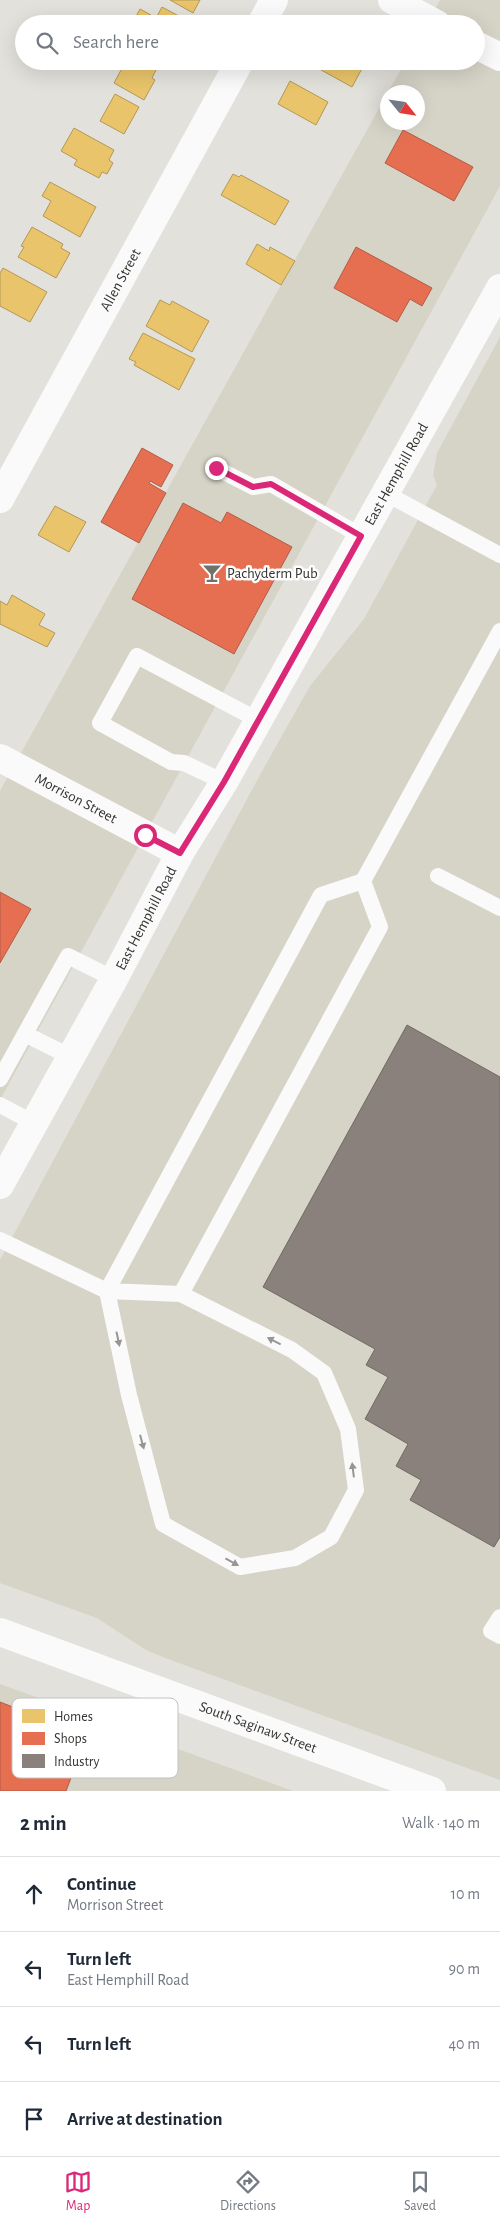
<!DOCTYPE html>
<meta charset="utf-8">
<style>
body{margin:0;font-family:"Alegreya Sans",sans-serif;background:#f6f6f7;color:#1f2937}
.compass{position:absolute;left:380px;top:85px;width:45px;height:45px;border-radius:50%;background:#fff;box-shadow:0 5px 20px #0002;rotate:120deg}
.stop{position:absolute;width:15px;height:15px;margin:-11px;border:4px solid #db2777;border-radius:50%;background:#fff}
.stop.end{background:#db2777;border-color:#fff;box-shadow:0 1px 5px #0008}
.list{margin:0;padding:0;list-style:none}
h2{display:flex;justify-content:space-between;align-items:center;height:65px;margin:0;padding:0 20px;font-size:21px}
h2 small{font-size:16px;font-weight:400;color:#747a83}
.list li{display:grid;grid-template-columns:32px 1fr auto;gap:15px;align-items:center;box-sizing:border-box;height:75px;padding:0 20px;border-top:1px solid #e0e1e3}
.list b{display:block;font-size:19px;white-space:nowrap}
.list p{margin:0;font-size:16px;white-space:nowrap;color:#747a83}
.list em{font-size:16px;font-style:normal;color:#747a83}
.icon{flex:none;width:28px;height:28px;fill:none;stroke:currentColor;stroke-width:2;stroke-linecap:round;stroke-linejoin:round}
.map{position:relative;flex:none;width:500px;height:1791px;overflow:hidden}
.search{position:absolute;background:#fff;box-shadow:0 5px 20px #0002;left:15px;right:15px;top:15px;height:55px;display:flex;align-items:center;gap:12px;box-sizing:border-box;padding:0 18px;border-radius:28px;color:#747a83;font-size:19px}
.sheet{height:365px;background:#fff}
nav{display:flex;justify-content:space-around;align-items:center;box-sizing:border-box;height:70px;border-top:1px solid #e0e1e3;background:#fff;font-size:14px;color:#747a83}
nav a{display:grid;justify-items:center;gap:2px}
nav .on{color:#db2777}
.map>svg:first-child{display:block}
</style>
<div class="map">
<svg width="500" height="1791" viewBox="0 0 500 1791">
<rect width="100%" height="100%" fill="#e2e1db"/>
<g fill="#d6d3c7">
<polygon points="440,0 500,0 500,186 0,1100 0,791 387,94 388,122 418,122 418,92 388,92 406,61 476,61 476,24 427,24"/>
<polygon points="500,337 500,1780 168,1659 146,1650 97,1618 0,1583 0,1260 261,773 310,686 364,619 437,485 433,475 437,453"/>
<polygon points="0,1684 293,1791 0,1791"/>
</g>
<g fill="#e9c46a" stroke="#b39858">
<polygon points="170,0 200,0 193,13"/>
<polygon points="162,7 188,21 186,24 132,24 140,9 156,18"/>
<polygon points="126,61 144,61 157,68 152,78 155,80 144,100 114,83"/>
<polygon points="305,61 366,61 352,87"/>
<polygon points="290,81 328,102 316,125 278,104"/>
<polygon points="115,94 139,107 124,134 100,121"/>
<polygon points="74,128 114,150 109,160 113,163 107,174 102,172 99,178 74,165 77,160 61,151"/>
<polygon points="233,174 239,177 241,175 289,201 275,225 221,195"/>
<polygon points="50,182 96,207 80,237 43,216 51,201 42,196"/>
<polygon points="32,227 63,244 61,248 70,253 56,278 18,257 24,247 21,246"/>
<polygon points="257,244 269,251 270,247 295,261 281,285 246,264"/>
<polygon points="3,268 47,292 30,322 0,306 0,273"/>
<polygon points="160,300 170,305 172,301 209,321 192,352 146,326"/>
<polygon points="143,333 195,359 179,390 134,365 136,362 129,359"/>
<polygon points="55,506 86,522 69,552 38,535"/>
<polygon points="12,595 45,614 39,625 55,633 47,647 0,624 0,601 7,605"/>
</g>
<g fill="#e76f51" stroke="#b15d47">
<polygon points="403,130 473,167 454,201 385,163"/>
<polygon points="356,247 432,288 422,306 410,299 397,322 334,288"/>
<polygon points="142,448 173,465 161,487 150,481 149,483 166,493 139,543 101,522"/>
<polygon points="183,503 221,523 227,512 292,547 234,654 132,599"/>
<polygon points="0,892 31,909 0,963"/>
<polygon points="0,1702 87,1736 66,1791 0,1791"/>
</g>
<polygon fill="#8a817c" stroke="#706a65" points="407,1025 500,1077 500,1537 494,1547 410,1500 421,1480 396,1466 408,1444 365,1419 388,1377 366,1365 375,1349 263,1287"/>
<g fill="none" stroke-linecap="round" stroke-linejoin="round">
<g stroke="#fbfafa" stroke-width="16">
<polyline points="216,468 253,487 271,484 361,536"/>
<polyline points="385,493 500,555"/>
<polyline points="224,782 184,763 171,762 100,723 137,656 258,720"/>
<polyline points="438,876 500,908"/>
<polyline points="25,1034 71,1057"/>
<polyline points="0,1079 68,956 114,979"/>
<polyline points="0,1105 34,1123"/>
<polyline points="0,1240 107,1291 181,1294 292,1350 324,1373 348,1429 356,1490 331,1537 295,1558 240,1567 163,1524 129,1395 107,1291 321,895 363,881 500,631"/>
<polyline points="181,1294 380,927 363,881"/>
<polyline points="500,1617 491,1631 500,1636"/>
</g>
<g stroke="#fbfafa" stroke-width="28">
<polyline points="392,0 437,24"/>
<polyline points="261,24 274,0"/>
<polyline points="476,45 500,57"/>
<path id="s1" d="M0,499L240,61"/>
<path id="s2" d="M0,758L180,853"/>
</g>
<g stroke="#fbfafa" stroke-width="28">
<path id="s3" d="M0,1185L114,979L180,853L224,782L500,288"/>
<path id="s4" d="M0,1632L432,1791"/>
</g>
</g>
<defs><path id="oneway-solid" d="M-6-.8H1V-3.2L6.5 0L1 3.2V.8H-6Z" transform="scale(1.25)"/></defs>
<g fill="#989694">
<use href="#oneway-solid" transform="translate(118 1339) rotate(78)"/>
<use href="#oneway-solid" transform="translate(274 1341) rotate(-153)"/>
<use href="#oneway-solid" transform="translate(142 1442) rotate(75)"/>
<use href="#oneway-solid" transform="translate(353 1470) rotate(-97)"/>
<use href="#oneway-solid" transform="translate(232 1562) rotate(29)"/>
</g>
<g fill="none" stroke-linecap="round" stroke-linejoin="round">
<polyline stroke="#db2777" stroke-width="6" points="145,835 180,853 224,782 361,536 271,484 253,487 216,468"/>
</g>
<defs>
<g id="bar-bare" transform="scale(1.5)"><path d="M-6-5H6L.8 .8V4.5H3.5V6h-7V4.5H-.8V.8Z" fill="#71706b" stroke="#fff" stroke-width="2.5" paint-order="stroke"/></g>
</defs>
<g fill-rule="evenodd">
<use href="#bar-bare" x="212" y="573"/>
</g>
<g text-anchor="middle" stroke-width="5" stroke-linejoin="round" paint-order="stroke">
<g font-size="15" fill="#34332f" stroke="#fff">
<text dy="5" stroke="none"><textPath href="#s1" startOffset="250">Allen Street</textPath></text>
<text dy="5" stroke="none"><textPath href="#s3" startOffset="814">East Hemphill Road</textPath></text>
<text dy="5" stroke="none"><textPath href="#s2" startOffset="86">Morrison Street</textPath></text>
<text dy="5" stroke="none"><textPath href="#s3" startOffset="304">East Hemphill Road</textPath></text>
<text dy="5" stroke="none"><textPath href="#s4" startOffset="275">South Saginaw Street</textPath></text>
</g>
<g font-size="15" fill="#34332f" stroke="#fff" text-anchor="start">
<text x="227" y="578">Pachyderm Pub</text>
</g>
</g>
<rect x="12" y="1698" width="166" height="80" rx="8" fill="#fff" stroke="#c2c2c1" stroke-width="1"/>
<rect x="22" y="1709" width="23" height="14" fill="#e9c46a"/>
<rect x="22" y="1732" width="23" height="13" fill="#e76f51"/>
<rect x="22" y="1754" width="23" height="14" fill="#8a817c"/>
<g font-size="14" fill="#34332f">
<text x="54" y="1721">Homes</text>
<text x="54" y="1743">Shops</text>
<text x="54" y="1766">Industry</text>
</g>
</svg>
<svg class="compass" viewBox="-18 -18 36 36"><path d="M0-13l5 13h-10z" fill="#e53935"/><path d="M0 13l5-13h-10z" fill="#747a83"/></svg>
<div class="stop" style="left:145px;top:835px"></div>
<div class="stop end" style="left:216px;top:468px"></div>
<div class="search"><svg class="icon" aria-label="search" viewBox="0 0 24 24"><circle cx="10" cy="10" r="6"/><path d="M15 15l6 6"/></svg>Search here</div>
</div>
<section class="sheet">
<h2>2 min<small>Walk · 140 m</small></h2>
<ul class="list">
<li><svg class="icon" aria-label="ahead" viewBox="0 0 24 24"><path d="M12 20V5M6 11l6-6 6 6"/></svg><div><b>Continue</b><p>Morrison Street</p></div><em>10 m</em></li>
<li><svg class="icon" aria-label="left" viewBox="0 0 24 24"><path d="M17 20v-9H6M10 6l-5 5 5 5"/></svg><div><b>Turn left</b><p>East Hemphill Road</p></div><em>90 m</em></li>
<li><svg class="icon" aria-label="left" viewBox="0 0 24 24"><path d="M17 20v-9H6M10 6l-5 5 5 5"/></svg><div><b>Turn left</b></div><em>40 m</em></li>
<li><svg class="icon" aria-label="arrive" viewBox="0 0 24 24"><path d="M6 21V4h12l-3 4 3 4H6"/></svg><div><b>Arrive at destination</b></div></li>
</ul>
</section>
<nav>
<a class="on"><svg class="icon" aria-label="map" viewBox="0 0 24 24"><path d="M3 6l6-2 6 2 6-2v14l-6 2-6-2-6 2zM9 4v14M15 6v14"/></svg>Map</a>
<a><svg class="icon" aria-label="directions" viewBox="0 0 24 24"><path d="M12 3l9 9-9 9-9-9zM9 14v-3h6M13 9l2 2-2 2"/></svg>Directions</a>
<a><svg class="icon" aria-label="saved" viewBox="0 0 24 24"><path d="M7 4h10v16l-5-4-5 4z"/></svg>Saved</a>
</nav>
